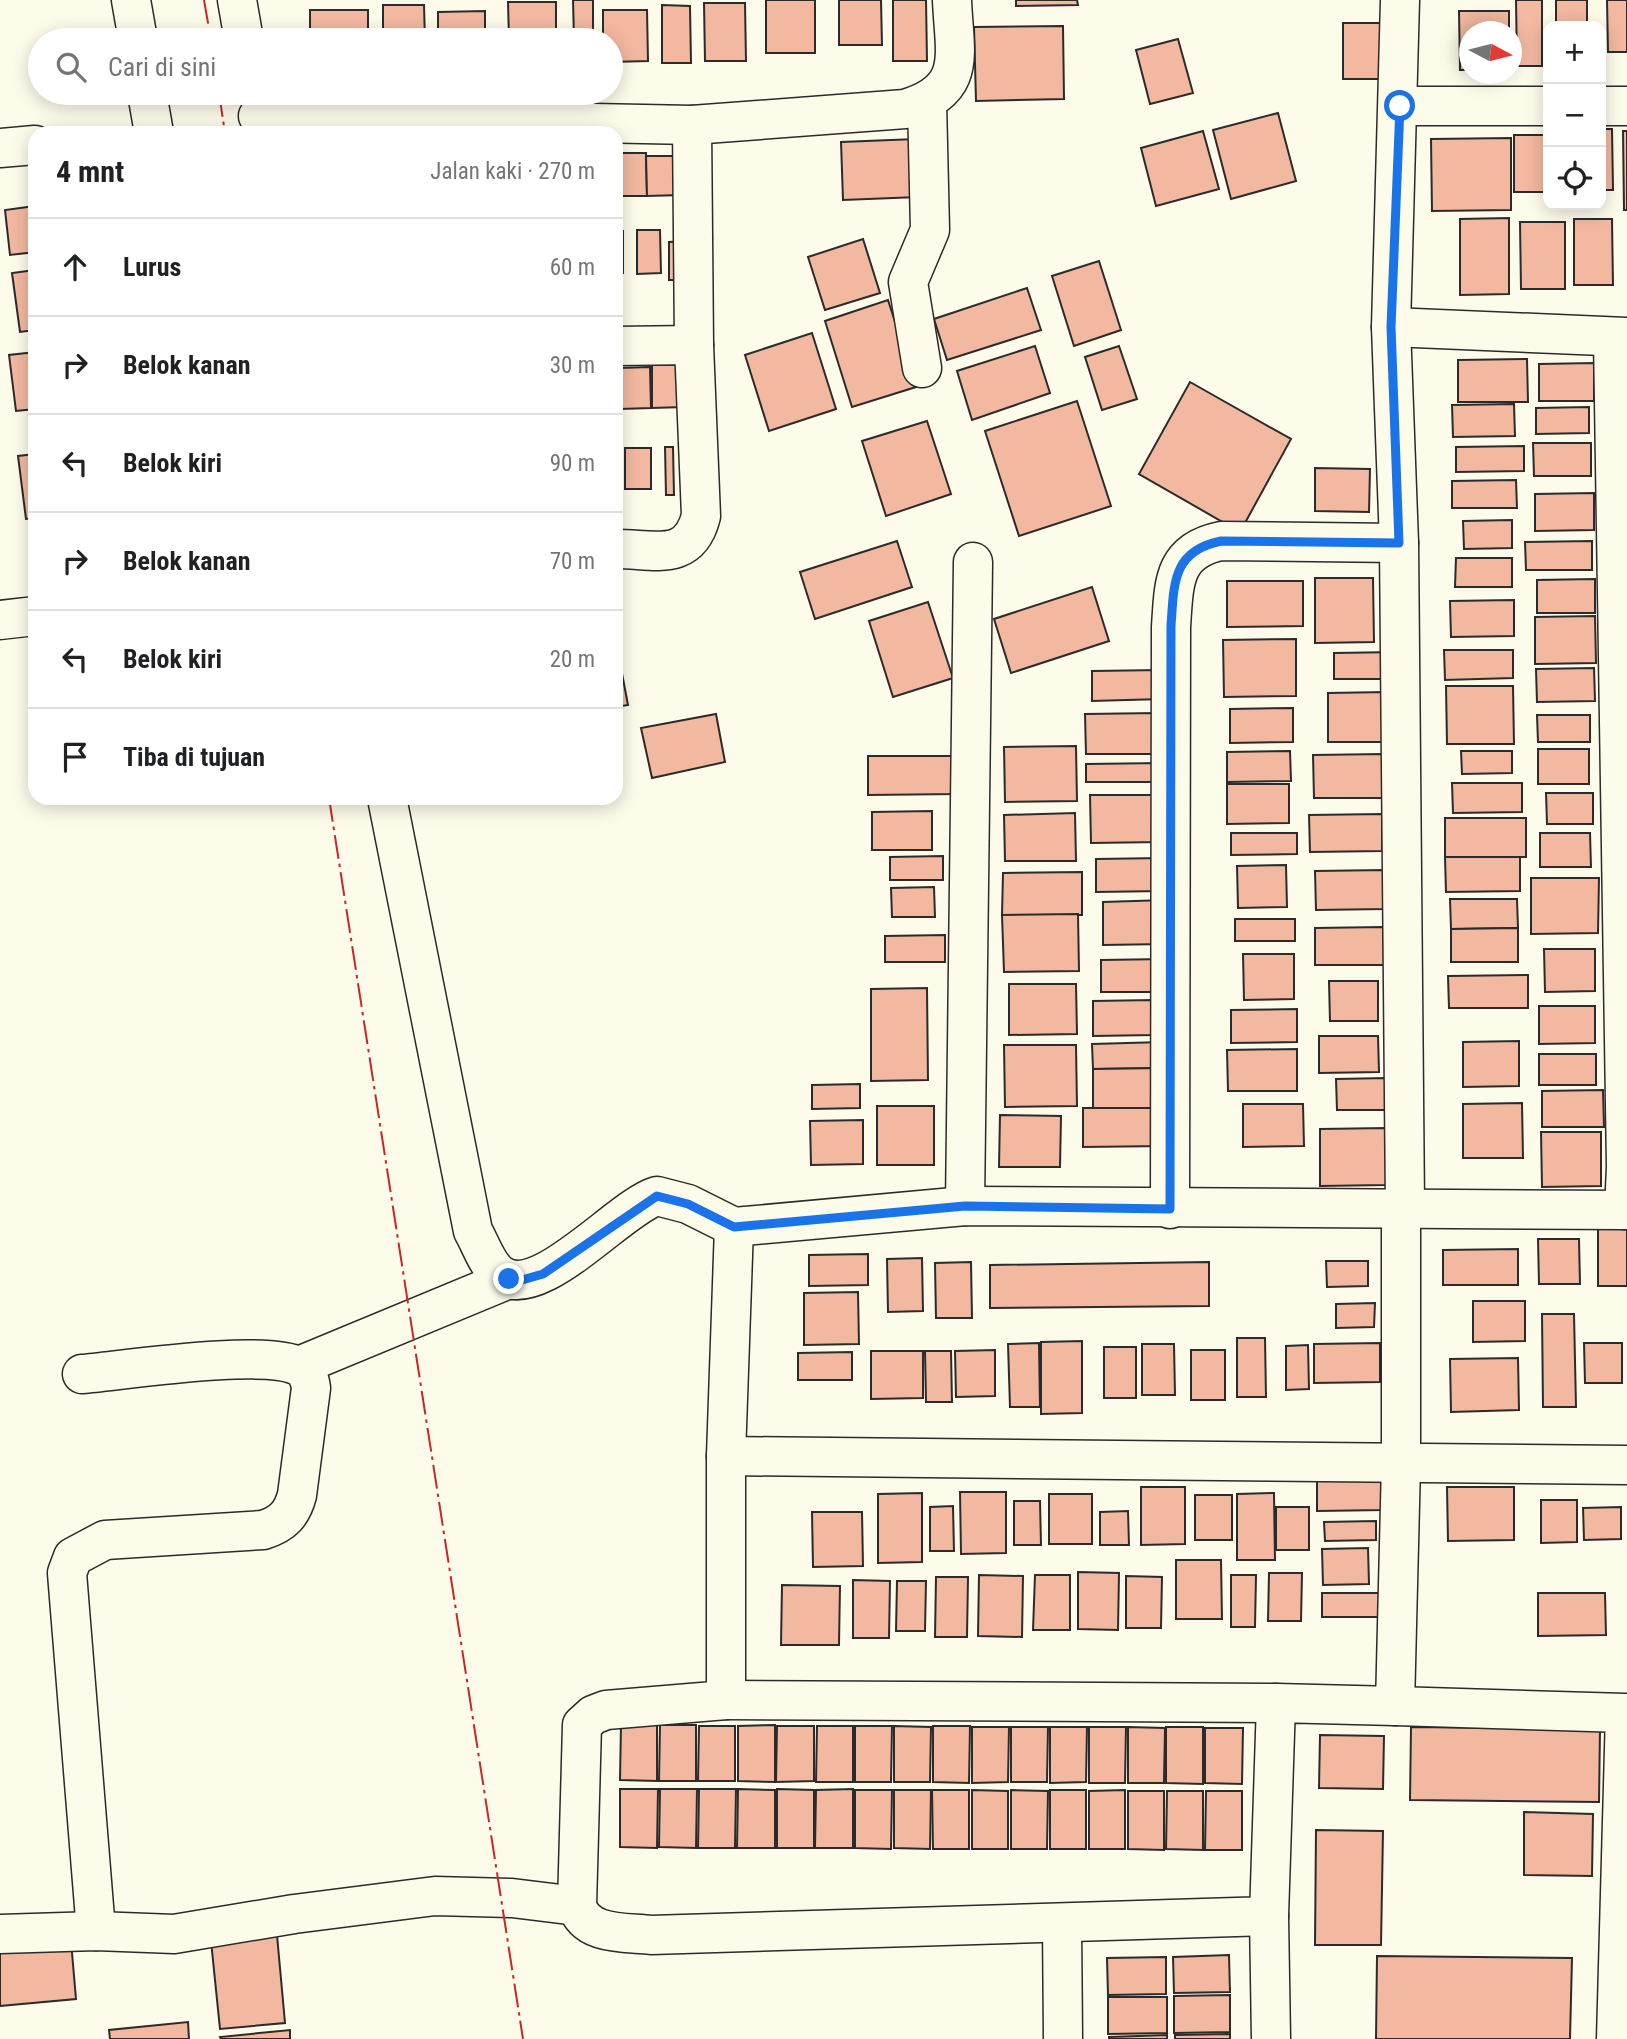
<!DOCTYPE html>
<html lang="id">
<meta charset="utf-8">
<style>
body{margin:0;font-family:"Roboto Condensed",sans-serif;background:#f6f6f6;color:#202124}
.controls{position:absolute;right:21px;top:21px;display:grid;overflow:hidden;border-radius:14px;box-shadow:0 4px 18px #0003}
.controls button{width:63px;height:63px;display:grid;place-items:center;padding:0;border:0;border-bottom:2px solid #e0e0e0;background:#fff;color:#202124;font:35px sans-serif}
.compass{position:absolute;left:1459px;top:21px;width:63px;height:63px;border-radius:50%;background:#fff;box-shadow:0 4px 18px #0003;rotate:97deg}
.stop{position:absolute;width:21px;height:21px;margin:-16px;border:5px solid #1a73e8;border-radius:50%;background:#fff}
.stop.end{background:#1a73e8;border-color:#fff;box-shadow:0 2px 7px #0008}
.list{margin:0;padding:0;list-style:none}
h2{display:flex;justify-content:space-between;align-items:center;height:91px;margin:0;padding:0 28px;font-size:30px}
h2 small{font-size:23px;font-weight:400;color:#757577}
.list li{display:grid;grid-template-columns:46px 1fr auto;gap:21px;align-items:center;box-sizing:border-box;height:98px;padding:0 28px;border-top:2px solid #e0e0e0}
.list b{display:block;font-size:26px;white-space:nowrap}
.list em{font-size:23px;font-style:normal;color:#757577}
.icon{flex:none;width:38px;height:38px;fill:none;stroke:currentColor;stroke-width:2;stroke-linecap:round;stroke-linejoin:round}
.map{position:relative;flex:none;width:1627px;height:2039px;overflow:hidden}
.search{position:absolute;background:#fff;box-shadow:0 4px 18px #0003;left:28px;top:28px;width:595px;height:77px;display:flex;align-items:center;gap:18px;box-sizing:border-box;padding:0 24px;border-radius:38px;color:#757577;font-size:26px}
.panel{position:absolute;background:#fff;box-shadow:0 4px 18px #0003;left:28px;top:126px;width:595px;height:679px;border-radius:21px}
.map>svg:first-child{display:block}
</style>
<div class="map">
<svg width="1627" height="2039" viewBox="0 0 1627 2039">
<rect width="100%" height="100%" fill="#fdfbea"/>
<g fill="#f2b8a0" stroke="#2b2b2b" stroke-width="2">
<polygon points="573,0 593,0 593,40 574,40"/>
<rect x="766" y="0" width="49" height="53"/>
<polygon points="839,0 881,0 882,45 839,45"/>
<polygon points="893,0 926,0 927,61 893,61"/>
<polygon points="1016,0 1077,0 1078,5 1016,6"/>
<polygon points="1516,0 1542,0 1542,66 1517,66"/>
<rect x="1556" y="0" width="31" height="26"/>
<polygon points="1607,0 1627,0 1627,52 1608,52"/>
<polygon points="508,2 556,2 556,40 509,40"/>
<polygon points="704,3 745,3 746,61 705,61"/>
<polygon points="383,5 424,5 425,40 383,40"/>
<polygon points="662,5 690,6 691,63 662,63"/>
<rect x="310" y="10" width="58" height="30"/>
<polygon points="603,10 647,10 648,61 611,62 611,40 603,40"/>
<polygon points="485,11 485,40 438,40 438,12"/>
<polygon points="1459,11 1509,11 1509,32 1470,32 1470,70 1460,70"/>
<polygon points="1343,23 1385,23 1386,79 1343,79"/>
<polygon points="1063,26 1064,99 976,101 974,27"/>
<polygon points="1178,39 1193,93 1150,104 1136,50"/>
<polygon points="1278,113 1296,181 1231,199 1213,130"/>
<polygon points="1601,129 1612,129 1613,190 1601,190"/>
<polygon points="1203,131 1219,189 1156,206 1141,148"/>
<polygon points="1623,131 1627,131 1627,210 1624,210"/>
<rect x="1514" y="135" width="34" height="57"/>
<polygon points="1511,138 1511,210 1432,211 1431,139"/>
<polygon points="916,139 918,197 843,200 841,142"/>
<polygon points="616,153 646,153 647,196 616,196"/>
<polygon points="646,156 681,156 682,195 647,196"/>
<polygon points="35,206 35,252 10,255 5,210"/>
<polygon points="1509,218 1509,294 1460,295 1460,219"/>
<polygon points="1574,219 1612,219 1613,285 1574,285"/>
<polygon points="1520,222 1565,222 1565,289 1521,289"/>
<polygon points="637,230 660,230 661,273 637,274"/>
<rect x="616" y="231" width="7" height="42"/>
<polygon points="863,239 880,293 825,310 808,257"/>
<polygon points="686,241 686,280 669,280 669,242"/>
<polygon points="1099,261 1121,330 1074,346 1052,276"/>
<polygon points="35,270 35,330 20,332 12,273"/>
<polygon points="1027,288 1041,330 947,360 934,319"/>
<polygon points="888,300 916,387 852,407 825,321"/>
<polygon points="812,333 836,409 769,431 745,355"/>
<polygon points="1035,346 1050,393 972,420 957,371"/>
<polygon points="1119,346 1137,399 1102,410 1085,357"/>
<polygon points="35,352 35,409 16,411 9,355"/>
<polygon points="1527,359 1528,402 1458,402 1458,360"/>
<polygon points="1594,363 1594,401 1539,401 1539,364"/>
<polygon points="652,365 684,365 684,407 652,408"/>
<polygon points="650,367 651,408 619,409 619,368"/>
<polygon points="1190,382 1291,439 1240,532 1139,474"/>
<polygon points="1077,401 1111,506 1019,536 985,431"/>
<polygon points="1514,404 1515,436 1453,437 1452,405"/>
<polygon points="1589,407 1589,433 1536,434 1536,408"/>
<polygon points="927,421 951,494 886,516 862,441"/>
<polygon points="1533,443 1591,443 1591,476 1534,476"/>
<polygon points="618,445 619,489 616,489 616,446"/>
<polygon points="1524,446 1524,471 1456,472 1456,447"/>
<polygon points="665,447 673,447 674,495 666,495"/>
<rect x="625" y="448" width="26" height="41"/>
<polygon points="35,454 35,518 26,519 18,456"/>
<polygon points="1315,468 1370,469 1369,512 1315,511"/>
<polygon points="1516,480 1517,508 1452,508 1452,481"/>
<polygon points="1594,493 1594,530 1535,531 1535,494"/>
<polygon points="1512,520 1512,548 1464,549 1463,521"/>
<polygon points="897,541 912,587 815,619 800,572"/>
<polygon points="1592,541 1592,570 1526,570 1525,542"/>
<polygon points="1456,558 1512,558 1512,587 1455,587"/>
<polygon points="1315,578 1373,578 1374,642 1315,643"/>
<polygon points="1595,579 1595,613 1537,613 1537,580"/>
<polygon points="1227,581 1303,581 1303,626 1227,627"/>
<polygon points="1092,587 1109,641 1011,673 994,619"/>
<polygon points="1514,600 1514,636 1451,637 1450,601"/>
<polygon points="928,602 953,678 893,697 869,621"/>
<polygon points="1595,616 1596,663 1535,664 1535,617"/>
<polygon points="1296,639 1296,696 1224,697 1223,640"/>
<polygon points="616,642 628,705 616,707"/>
<polygon points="1444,650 1513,650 1513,678 1445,680"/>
<polygon points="1398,652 1398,679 1334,679 1334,653"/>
<polygon points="1594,668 1595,701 1537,702 1536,669"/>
<polygon points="1161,670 1162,699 1092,701 1092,671"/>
<polygon points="1446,686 1513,686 1514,744 1447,744"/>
<polygon points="1386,692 1387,742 1328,742 1328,693"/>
<polygon points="1293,708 1293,742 1230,743 1230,709"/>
<polygon points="1157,713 1157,754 1086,754 1085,714"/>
<polygon points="716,714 725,762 652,778 641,728"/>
<polygon points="1537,715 1590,715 1590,742 1538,742"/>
<polygon points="1076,746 1077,801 1005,802 1004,747"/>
<rect x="1538" y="749" width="51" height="35"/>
<polygon points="1290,751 1291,781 1227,782 1227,752"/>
<polygon points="1461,751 1512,751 1512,773 1462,774"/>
<polygon points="1384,754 1384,798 1314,798 1313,755"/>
<polygon points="868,756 958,756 958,794 868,795"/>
<polygon points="1162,763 1162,782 1086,782 1086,764"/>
<polygon points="1452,783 1522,783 1522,812 1453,813"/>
<polygon points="1227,784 1289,784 1289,823 1227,824"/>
<polygon points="1546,793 1593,793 1593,824 1547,824"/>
<polygon points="1090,795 1160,795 1160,842 1091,843"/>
<polygon points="932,811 932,850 872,850 872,812"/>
<polygon points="1075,813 1076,861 1005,861 1004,815"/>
<polygon points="1382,814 1382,851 1310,852 1309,815"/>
<rect x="1445" y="818" width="81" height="39"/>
<polygon points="1231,833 1297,833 1297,854 1231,855"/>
<polygon points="1540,833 1590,833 1591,867 1540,867"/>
<polygon points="943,856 943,880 890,880 890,857"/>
<polygon points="1445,857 1520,857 1520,891 1446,892"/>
<polygon points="1163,858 1163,891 1096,892 1096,859"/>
<polygon points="1286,865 1287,907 1238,908 1237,866"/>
<polygon points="1385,870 1385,909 1316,910 1315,871"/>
<polygon points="1082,872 1082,915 1002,915 1003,873"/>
<polygon points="1531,878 1599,878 1598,933 1531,934"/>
<polygon points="934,887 935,917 892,917 891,888"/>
<polygon points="1450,899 1517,899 1518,928 1451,929"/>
<polygon points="1166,900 1166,944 1103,945 1103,902"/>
<polygon points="1078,914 1079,971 1004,972 1002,915"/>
<rect x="1235" y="919" width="60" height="22"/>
<polygon points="1383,927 1384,965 1315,965 1315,928"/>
<polygon points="1518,928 1518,962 1451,962 1451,929"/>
<polygon points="945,935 945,962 885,962 885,936"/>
<polygon points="1544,949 1595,949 1595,991 1545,992"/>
<polygon points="1243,954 1294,954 1294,999 1244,1000"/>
<polygon points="1166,959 1166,992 1101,992 1101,960"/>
<polygon points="1528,975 1528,1008 1449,1008 1448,976"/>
<polygon points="1329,981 1378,981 1378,1021 1330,1021"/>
<polygon points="1009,984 1076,984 1077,1034 1009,1035"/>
<polygon points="927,988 928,1080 871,1081 871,989"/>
<polygon points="1154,1000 1154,1035 1093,1036 1093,1001"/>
<polygon points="1539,1006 1595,1006 1595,1043 1539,1044"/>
<polygon points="1297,1009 1297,1042 1231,1043 1231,1010"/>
<polygon points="1319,1036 1378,1036 1379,1072 1319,1073"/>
<polygon points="1519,1041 1519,1086 1463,1087 1463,1042"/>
<polygon points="1163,1042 1163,1068 1093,1069 1092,1044"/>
<polygon points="1004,1045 1076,1045 1077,1106 1005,1107"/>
<polygon points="1297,1049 1297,1091 1228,1091 1227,1050"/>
<rect x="1539" y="1054" width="57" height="31"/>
<polygon points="1164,1068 1164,1108 1093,1109 1093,1069"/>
<polygon points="1387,1078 1386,1110 1337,1110 1336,1079"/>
<polygon points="860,1084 860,1108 812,1109 812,1085"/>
<polygon points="1603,1090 1604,1127 1542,1127 1542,1091"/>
<polygon points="1522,1103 1523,1158 1463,1158 1463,1104"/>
<polygon points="1243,1104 1303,1104 1304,1146 1243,1147"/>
<rect x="877" y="1106" width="57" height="59"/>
<polygon points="1083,1108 1164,1108 1164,1146 1083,1147"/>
<polygon points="1000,1115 1061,1116 1060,1167 999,1167"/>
<polygon points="863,1120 863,1164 811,1165 810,1121"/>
<polygon points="1386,1128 1386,1185 1320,1186 1320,1129"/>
<polygon points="1541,1132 1601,1132 1601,1186 1542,1187"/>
<rect x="1598" y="1229" width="29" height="57"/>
<polygon points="1538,1239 1579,1239 1580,1284 1539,1284"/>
<polygon points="1518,1249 1518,1285 1443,1285 1443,1250"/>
<polygon points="868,1254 868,1285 809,1286 809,1255"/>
<polygon points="922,1258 923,1311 888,1312 887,1259"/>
<polygon points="1326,1261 1368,1261 1368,1286 1327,1287"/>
<polygon points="971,1262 972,1318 936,1318 935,1263"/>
<polygon points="1209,1262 1209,1306 990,1308 990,1265"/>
<polygon points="858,1292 859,1344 804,1345 804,1293"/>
<polygon points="1473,1301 1525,1301 1525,1341 1473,1342"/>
<polygon points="1375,1303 1374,1327 1336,1328 1336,1304"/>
<polygon points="1542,1314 1574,1314 1576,1407 1543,1407"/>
<polygon points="1237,1338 1265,1338 1266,1397 1237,1397"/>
<polygon points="1082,1341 1082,1413 1041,1414 1041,1342"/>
<polygon points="1039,1343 1040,1407 1010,1407 1008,1344"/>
<polygon points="1380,1343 1380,1382 1314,1383 1314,1344"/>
<polygon points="1584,1343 1622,1343 1622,1383 1585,1383"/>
<polygon points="1142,1344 1174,1344 1175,1395 1142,1395"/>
<polygon points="1308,1345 1309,1389 1286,1390 1286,1346"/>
<rect x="1104" y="1347" width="32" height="51"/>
<polygon points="995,1350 995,1396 956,1397 955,1351"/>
<rect x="1191" y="1350" width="34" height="50"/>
<polygon points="871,1351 923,1351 923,1398 871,1399"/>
<polygon points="925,1351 951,1351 952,1402 926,1402"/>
<polygon points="852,1352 852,1380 798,1380 798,1353"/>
<polygon points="1518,1358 1519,1410 1451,1412 1450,1359"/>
<polygon points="1385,1480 1384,1510 1317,1511 1317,1481"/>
<polygon points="1141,1487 1185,1487 1185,1544 1141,1545"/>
<polygon points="1447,1487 1514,1487 1514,1540 1448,1541"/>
<polygon points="960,1492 1006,1492 1006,1553 961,1554"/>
<polygon points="922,1493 922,1562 878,1563 878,1494"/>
<polygon points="1274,1493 1275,1560 1237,1560 1237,1494"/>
<rect x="1049" y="1494" width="43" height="50"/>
<rect x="1195" y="1495" width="37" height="45"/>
<polygon points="1541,1500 1577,1500 1577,1542 1541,1543"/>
<polygon points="1014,1501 1040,1501 1041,1545 1014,1545"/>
<polygon points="953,1506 954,1551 930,1551 930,1507"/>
<rect x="1276" y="1507" width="33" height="43"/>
<polygon points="1621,1507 1621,1539 1584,1540 1583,1508"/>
<polygon points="1128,1511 1129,1545 1100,1545 1100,1512"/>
<polygon points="812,1512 862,1512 863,1566 813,1567"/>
<polygon points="1376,1521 1376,1540 1325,1541 1324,1522"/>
<polygon points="1368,1548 1369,1584 1323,1585 1322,1549"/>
<polygon points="1176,1560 1221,1560 1222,1619 1176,1619"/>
<polygon points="1078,1572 1119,1573 1118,1630 1078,1629"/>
<polygon points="1269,1573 1302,1573 1301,1621 1268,1621"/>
<polygon points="979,1575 1023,1576 1022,1637 978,1636"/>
<polygon points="1035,1575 1070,1575 1070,1630 1033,1630"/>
<polygon points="1231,1575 1256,1575 1255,1627 1231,1627"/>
<polygon points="1126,1576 1162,1577 1161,1628 1126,1628"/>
<polygon points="936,1577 968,1577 967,1637 935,1637"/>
<polygon points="853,1580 890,1581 889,1638 853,1638"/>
<polygon points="897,1581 926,1581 925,1631 896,1631"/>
<polygon points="782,1585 840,1586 839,1645 781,1645"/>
<rect x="1322" y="1593" width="57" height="24"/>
<polygon points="1538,1593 1605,1593 1606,1635 1538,1636"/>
<polygon points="621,1725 657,1725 657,1781 620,1780"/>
<polygon points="660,1725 696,1725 696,1781 659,1781"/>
<polygon points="775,1725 775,1782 738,1781 738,1726"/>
<polygon points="699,1726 735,1726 735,1781 698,1781"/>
<polygon points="777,1726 814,1726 814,1781 776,1782"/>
<polygon points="817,1726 853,1726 853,1782 816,1782"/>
<polygon points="855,1726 892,1726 891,1782 855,1782"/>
<polygon points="894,1726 931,1727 930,1782 894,1782"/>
<polygon points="933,1726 970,1726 969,1783 933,1782"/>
<polygon points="972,1727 1009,1727 1008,1782 972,1783"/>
<polygon points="1011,1727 1048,1727 1047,1782 1011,1782"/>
<polygon points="1050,1727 1087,1727 1086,1782 1050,1783"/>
<polygon points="1089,1727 1126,1727 1125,1783 1089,1783"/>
<polygon points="1128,1727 1165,1728 1164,1783 1128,1783"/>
<polygon points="1166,1727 1203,1727 1203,1784 1166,1783"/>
<polygon points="1411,1727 1600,1729 1599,1802 1410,1800"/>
<polygon points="1205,1728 1243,1728 1242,1784 1205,1783"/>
<polygon points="1320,1735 1384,1736 1383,1789 1319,1788"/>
<polygon points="620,1789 658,1789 657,1848 620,1847"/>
<polygon points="660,1789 697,1789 696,1848 659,1847"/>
<polygon points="699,1789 736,1789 735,1848 698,1848"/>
<polygon points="738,1789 775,1790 775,1848 737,1848"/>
<polygon points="777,1789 814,1790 814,1848 777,1848"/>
<polygon points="853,1789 853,1848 815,1848 816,1790"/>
<polygon points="855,1790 892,1790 891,1849 855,1848"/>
<polygon points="894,1790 931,1790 930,1849 894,1848"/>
<polygon points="932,1790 969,1790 969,1849 933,1849"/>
<polygon points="972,1790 1008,1791 1008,1849 972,1849"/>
<polygon points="1011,1790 1048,1791 1047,1849 1011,1849"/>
<rect x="1050" y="1790" width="36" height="59"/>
<polygon points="1125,1790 1125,1849 1089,1849 1089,1791"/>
<polygon points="1128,1791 1164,1791 1164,1850 1128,1849"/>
<polygon points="1167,1791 1203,1791 1203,1850 1166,1849"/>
<polygon points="1206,1791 1242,1791 1242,1850 1205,1850"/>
<polygon points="1524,1812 1593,1814 1592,1876 1524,1875"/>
<polygon points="1316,1830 1383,1831 1381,1945 1315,1945"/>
<polygon points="277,1935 285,2023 220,2029 211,1941"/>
<polygon points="71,1941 76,1999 0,2006 0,1947"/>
<polygon points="1229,1955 1230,1992 1174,1993 1173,1957"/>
<polygon points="1377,1956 1572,1958 1570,2039 1376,2039"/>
<polygon points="1166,1957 1166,1994 1108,1995 1107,1958"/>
<polygon points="1230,1995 1230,2032 1174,2033 1174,1996"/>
<polygon points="1108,1997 1167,1997 1167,2033 1108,2034"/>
<polygon points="188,2022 189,2039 110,2039 109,2030"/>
<polygon points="290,2030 290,2039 221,2039 220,2037"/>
<polygon points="1230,2034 1230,2039 1175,2039 1175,2035"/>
<polygon points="1167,2035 1167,2039 1109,2039 1109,2037"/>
</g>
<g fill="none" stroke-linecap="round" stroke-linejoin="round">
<g stroke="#2b2b2b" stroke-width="41">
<g id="minor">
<polyline points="131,0 138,40"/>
<polyline points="237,0 244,40"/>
<polyline points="147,93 154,133"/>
<polyline points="1400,106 1548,106"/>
<polyline points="1601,106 1627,106"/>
<path d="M258,116L692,125L905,109C969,90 954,54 952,0"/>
<polyline points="0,148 35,145"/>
<polyline points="1391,327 1627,337"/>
<polyline points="1613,337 1626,1167 1624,1210"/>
<polyline points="616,346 694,345"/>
<polyline points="922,368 908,282 930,230 927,102"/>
<path d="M616,549C655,549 689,563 701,516L694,345L692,125"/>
<polyline points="0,620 35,616"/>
<path d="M387,798L473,1231C480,1243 487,1264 498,1273C536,1307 619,1207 657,1196L688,1204L734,1227L965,1206L1627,1210"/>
<polyline points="965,1206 973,562"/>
<path d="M1170,1209L1171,627C1174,584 1172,551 1221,541L1399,543"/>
<path d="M734,1227L726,1456V1700L606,1710L593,1715L582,1725L577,1906C586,1936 625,1932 651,1935L1269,1916L1276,1703L1395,1706L1401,1464V1226L1405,1207L1399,543L1391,327L1400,0"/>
<polyline points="299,1366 509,1279"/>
<path d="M82,1374C126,1370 264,1349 298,1366C307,1370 310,1380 311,1388L297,1495C292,1514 283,1524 263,1530L105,1540L73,1557L67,1573L96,1931"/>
<polyline points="726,1456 1627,1465"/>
<polyline points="726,1700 1276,1703"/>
<polyline points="1395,1706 1625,1713 1616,2039"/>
<polyline points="1269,1916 1271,2039"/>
<polyline points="1062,1924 1063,2039"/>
<polyline points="0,1934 96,1931 174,1934 294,1914 435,1896 512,1898 577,1906"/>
</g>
</g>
<use href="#minor" stroke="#fdfbea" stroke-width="38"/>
<g stroke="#c62828" stroke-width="2" stroke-dasharray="24 5 3.5 5" stroke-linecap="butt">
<polyline points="204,0 211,40"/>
<polyline points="219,93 225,133"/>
<polyline points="329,798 523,2039"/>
</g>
</g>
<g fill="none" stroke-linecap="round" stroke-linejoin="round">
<path stroke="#1a73e8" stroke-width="9" d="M509,1279L522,1280L543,1274L657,1196L688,1204L734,1227L965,1206L1170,1209L1171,626C1174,584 1172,551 1221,541L1399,543L1391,327L1400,106"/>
</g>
</svg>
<div class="controls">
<button>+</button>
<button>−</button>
<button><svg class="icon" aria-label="locate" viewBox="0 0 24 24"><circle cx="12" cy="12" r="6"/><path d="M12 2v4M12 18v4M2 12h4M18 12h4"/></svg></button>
</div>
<svg class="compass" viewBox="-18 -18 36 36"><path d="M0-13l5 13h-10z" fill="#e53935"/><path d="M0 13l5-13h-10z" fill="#757577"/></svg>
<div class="stop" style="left:1400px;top:106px"></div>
<div class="stop end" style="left:509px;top:1279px"></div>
<div class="search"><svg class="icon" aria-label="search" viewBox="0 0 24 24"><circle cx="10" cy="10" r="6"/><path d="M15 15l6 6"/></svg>Cari di sini</div>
<section class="panel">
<h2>4 mnt<small>Jalan kaki · 270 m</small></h2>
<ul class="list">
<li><svg class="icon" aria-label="ahead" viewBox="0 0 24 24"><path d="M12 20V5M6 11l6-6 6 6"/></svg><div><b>Lurus</b></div><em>60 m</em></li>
<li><svg class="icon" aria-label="right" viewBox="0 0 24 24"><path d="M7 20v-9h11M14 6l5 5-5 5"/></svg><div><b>Belok kanan</b></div><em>30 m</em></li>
<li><svg class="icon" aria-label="left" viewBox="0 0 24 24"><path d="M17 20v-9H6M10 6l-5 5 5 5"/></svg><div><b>Belok kiri</b></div><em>90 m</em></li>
<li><svg class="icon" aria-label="right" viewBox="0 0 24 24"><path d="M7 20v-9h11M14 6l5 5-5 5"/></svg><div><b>Belok kanan</b></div><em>70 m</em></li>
<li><svg class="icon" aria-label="left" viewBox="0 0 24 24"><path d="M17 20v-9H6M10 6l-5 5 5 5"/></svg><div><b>Belok kiri</b></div><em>20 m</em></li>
<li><svg class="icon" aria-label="arrive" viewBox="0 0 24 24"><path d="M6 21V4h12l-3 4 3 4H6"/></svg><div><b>Tiba di tujuan</b></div></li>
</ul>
</section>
</div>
